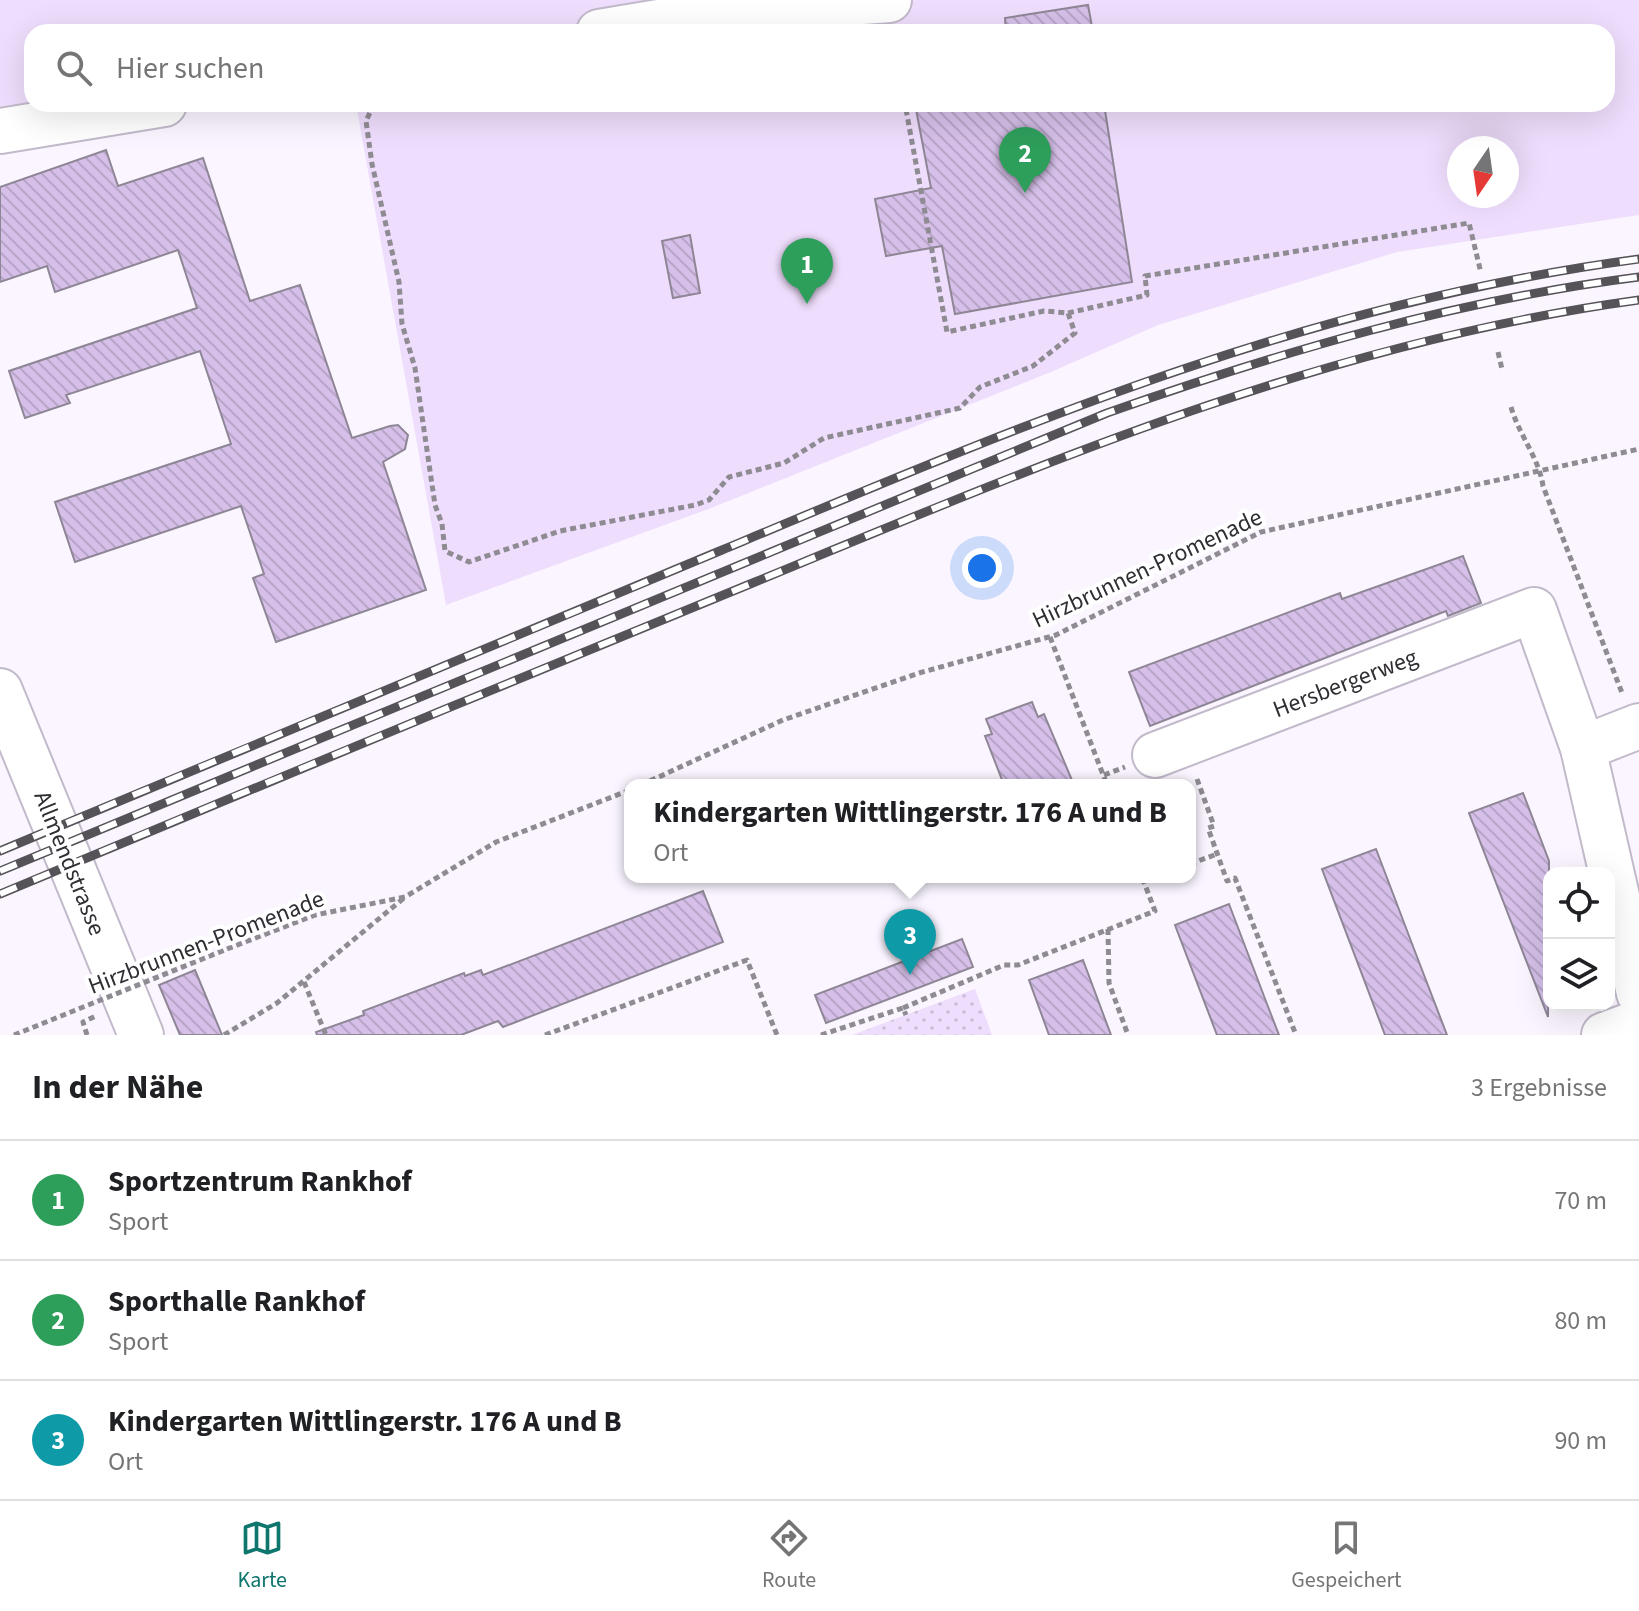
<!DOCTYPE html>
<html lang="de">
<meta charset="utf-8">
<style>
body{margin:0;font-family:"Source Sans 3",sans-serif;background:#f6f6f6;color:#202124}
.controls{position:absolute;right:24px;bottom:24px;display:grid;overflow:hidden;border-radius:16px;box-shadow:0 8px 32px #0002}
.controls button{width:72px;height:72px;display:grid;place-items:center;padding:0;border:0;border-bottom:2px solid #e0e0e0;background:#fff;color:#202124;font:40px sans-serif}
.compass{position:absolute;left:1447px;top:136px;width:72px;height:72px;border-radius:50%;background:#fff;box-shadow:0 8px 32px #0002;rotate:193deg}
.you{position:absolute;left:982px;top:568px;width:28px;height:28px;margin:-20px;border:6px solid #fff;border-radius:50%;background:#1a73e8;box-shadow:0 0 0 12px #1a73e833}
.badge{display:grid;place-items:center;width:52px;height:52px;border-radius:50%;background:#0f766e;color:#fff;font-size:26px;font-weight:700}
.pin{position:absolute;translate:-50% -66px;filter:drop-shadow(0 2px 4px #0008)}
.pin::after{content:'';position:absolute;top:42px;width:28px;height:24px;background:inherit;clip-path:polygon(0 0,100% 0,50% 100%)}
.popup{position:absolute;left:624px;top:779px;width:572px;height:104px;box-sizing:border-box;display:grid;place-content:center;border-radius:16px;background:#fff;filter:drop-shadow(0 2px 6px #0005);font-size:26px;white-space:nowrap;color:#757577}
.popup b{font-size:30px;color:#202124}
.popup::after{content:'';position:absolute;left:50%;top:100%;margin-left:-16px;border:16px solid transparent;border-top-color:#fff}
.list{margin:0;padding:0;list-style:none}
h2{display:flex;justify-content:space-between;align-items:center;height:104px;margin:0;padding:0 32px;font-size:34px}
h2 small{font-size:26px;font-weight:400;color:#757577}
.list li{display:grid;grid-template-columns:52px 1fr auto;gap:24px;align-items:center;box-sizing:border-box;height:120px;padding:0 32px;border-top:2px solid #e0e0e0}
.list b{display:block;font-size:30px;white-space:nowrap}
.list p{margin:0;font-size:26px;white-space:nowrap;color:#757577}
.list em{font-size:26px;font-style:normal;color:#757577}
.icon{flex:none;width:44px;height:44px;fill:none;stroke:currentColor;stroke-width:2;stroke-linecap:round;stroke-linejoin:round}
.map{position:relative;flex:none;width:1639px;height:1035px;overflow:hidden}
.search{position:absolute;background:#fff;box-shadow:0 8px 32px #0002;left:24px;right:24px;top:24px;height:88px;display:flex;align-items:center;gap:20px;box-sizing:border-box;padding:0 28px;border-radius:24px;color:#757577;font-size:30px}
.sheet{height:464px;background:#fff}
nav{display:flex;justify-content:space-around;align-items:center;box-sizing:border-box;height:112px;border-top:2px solid #e0e0e0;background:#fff;font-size:22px;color:#757577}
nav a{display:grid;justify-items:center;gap:4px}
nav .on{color:#0f766e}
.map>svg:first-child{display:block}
</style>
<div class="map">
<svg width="1639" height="1035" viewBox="0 0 1639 1035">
<defs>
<pattern id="park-dots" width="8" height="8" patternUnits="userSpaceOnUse" patternTransform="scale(2)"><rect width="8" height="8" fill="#eeddfc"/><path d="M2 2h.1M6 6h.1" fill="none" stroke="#ccbed8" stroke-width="1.8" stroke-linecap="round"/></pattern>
<pattern id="building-back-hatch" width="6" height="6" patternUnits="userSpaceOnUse" patternTransform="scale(2)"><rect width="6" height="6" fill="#d6c0e9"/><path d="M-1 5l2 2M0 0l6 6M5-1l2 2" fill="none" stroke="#b8a5c8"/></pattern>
</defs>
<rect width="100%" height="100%" fill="#faf5ff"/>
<polygon fill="url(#park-dots)" points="975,989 992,1035 852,1035"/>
<path fill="#eeddfc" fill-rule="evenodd" d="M0,0H1639V215L1397,252L1158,325L1051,372L711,508L446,605L356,104H1607V32H32V104L0,125ZM1459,148H1507V196H1459Z"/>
<g fill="url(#building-back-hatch)" stroke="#8e8695" stroke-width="2">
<polygon points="1088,5 1093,32 1006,32 1005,18"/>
<polygon points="915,104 1104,104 1132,282 955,314 942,246 886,256 875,199 931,188"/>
<polygon points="106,150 118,186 203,158 250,301 300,285 352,438 390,426 398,425 408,435 405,449 383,462 426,590 276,642 253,578 264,574 241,506 75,562 55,502 231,444 200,351 66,395 70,403 25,418 9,371 197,308 178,250 55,292 47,266 0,282 0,187"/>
<polygon points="690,235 700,293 673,298 662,241"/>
<polygon points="1463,556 1481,603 1448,616 1446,611 1150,726 1129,672 1340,593 1342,599"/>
<polygon points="1032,702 1038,717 1044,714 1074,785 1004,785 985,736 992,734 986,719"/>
<polygon points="1523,793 1549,861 1548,1017 1469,813"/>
<polygon points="1376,849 1414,949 1447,1035 1385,1035 1322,869"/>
<polygon points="703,891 723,942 503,1027 498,1021 461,1035 317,1035 316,1032 364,1015 363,1011 464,973 465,976 481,970 483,975"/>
<polygon points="1229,904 1267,1004 1279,1035 1217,1035 1175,925"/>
<polygon points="962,939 973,967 826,1023 815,995"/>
<polygon points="1083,960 1111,1035 1049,1035 1029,980"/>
<polygon points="195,970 222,1035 180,1035 159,985"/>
</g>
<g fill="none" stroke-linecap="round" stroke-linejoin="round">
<g stroke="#c2baca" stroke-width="48">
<g id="minor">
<polyline points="599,32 712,13 889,0"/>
<polyline points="0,131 164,104"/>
<polyline points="0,691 141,1035"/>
<polyline points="1583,748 1639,726"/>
<polyline points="1155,755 1534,610 1583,748 1639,993"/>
<polyline points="1604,1035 1639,1022"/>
</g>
</g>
<g stroke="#8f8b93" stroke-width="5" stroke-dasharray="6 4" stroke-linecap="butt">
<polyline points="374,104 366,121 372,164 399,282 402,324 415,368 435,505 442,524 445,551 469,562 560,531 695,505 709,500 729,477 784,463 824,438 960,408 980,387 1033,366 1075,333 1068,313 1044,311 947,332 905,104"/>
<polyline points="1068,313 1147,295 1145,276 1469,223 1481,273"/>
<polyline points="1498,352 1502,369"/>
<path d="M1511,407C1519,435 1539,458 1543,486L1622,693"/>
<polyline points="1050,637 1107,785"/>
<polyline points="1104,775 1125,767"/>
<polyline points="1197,779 1214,826 1208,828 1227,881 1235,878 1296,1035"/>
<polyline points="641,785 783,720 919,673 1056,635 1261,532 1639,449"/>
<polyline points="1190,864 1217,854"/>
<polyline points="1108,929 1109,983 1128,1035"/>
<polyline points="227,949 315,915 405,897 496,842 630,790"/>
<polyline points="304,982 326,1035"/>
<polyline points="903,1008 1004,965 1018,965 1155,911 1142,877"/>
<polyline points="87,1035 83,1022 96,1016"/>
<polyline points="224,1035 277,1003 404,898"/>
<polyline points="545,1035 747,960 777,1035"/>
<polyline points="821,1035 903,1008 906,1015"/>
</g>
<use href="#minor" stroke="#fff" stroke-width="44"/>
<g stroke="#555258" stroke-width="9">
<g id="rail">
<path d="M0,851C240,750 481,651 722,550C1026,423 1308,303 1639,259"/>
<path d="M0,871L1107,413C1280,352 1456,300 1639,277"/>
<path d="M0,894C251,789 503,685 755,582C1046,462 1324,343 1639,300"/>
</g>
</g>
<use href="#rail" stroke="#fff" stroke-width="6" stroke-dasharray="18" stroke-linecap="butt"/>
<polyline stroke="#8f8b93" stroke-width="5" stroke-dasharray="6 4" stroke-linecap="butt" points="14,1035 227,949"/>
</g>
<g text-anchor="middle" stroke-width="8" stroke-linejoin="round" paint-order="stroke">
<g font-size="24" fill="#302d33" stroke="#fff">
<text transform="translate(1147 568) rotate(-25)" y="8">Hirzbrunnen-Promenade</text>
<text transform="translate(1345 683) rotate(-21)" y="8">Hersbergerweg</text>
<text transform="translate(70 863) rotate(68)" y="8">Allmendstrasse</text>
<text transform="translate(206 942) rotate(-21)" y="8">Hirzbrunnen-Promenade</text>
</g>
</g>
</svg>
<div class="controls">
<button><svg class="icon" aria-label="locate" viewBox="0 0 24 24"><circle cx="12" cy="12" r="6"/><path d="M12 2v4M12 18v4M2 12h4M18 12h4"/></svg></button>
<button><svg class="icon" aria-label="layers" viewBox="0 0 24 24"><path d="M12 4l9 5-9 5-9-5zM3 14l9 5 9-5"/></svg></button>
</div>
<svg class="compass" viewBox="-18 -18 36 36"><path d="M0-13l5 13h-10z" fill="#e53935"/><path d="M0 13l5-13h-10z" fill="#757577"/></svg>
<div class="you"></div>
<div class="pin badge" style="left:807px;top:304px;background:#2e9e5b">1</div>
<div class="pin badge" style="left:1025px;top:193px;background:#2e9e5b">2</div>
<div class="pin badge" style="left:910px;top:975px;background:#0f9aa8">3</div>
<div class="popup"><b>Kindergarten Wittlingerstr. 176 A und B</b>Ort</div>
<div class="search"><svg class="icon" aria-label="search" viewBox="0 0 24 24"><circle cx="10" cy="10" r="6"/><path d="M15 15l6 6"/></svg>Hier suchen</div>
</div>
<section class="sheet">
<h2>In der Nähe<small>3 Ergebnisse</small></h2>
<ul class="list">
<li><span class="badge" style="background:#2e9e5b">1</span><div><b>Sportzentrum Rankhof</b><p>Sport</p></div><em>70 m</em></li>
<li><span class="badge" style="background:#2e9e5b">2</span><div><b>Sporthalle Rankhof</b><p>Sport</p></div><em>80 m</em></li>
<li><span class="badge" style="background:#0f9aa8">3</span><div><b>Kindergarten Wittlingerstr. 176 A und B</b><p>Ort</p></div><em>90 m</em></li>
</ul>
</section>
<nav>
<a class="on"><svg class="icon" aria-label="map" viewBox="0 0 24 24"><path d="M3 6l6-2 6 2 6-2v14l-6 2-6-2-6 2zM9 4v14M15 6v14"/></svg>Karte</a>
<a><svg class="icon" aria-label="directions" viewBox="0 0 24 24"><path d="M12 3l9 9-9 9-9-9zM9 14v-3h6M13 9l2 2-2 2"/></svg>Route</a>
<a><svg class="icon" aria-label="saved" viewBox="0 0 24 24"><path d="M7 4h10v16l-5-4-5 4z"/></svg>Gespeichert</a>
</nav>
